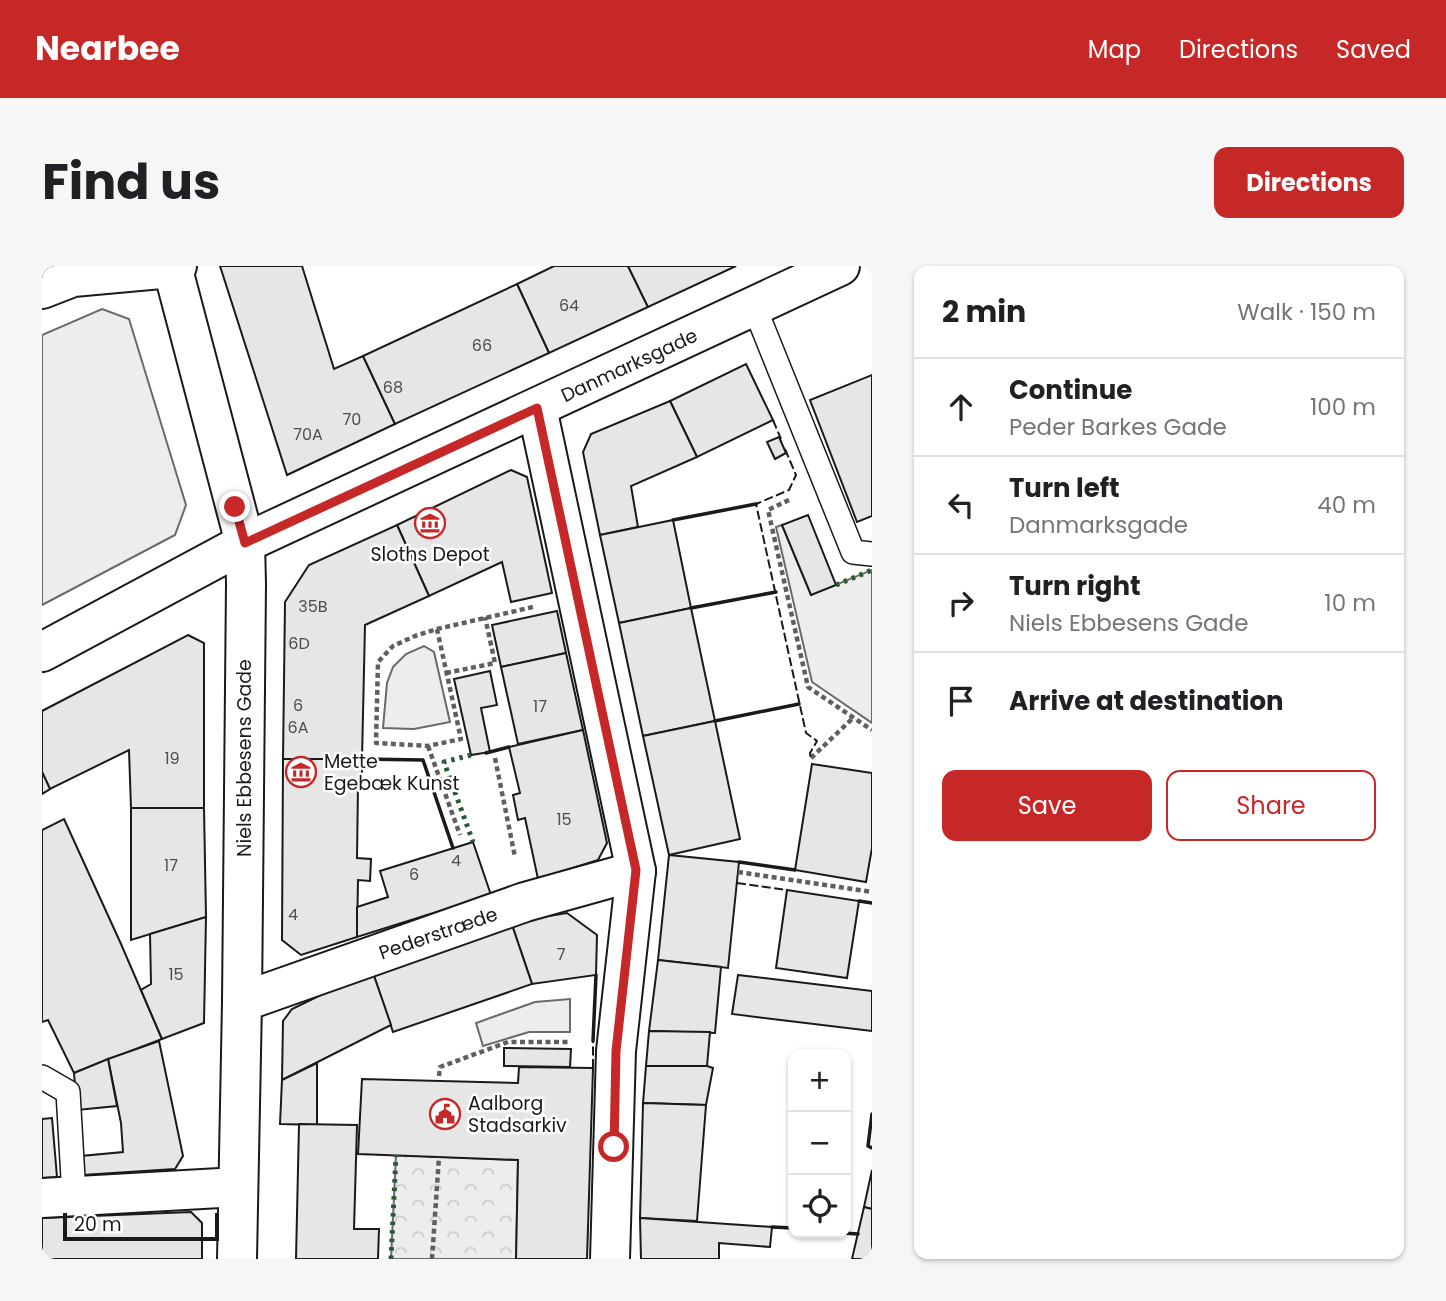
<!DOCTYPE html>
<meta charset="utf-8">
<style>
body{margin:0;font-family:Poppins,sans-serif;background:#f6f6f6;color:#202124}
.controls{position:absolute;right:21px;bottom:21px;display:grid;overflow:hidden;border-radius:14px;box-shadow:0 2px 5px #0004}
.controls button{width:63px;height:63px;display:grid;place-items:center;padding:0;border:0;border-bottom:2px solid #e0e0e0;background:#fff;color:#202124;font:35px sans-serif}
.scale{position:absolute;left:21px;bottom:18px;width:156px;box-sizing:border-box;padding-left:7px;border:4px solid #1a1a1a;border-top:0;font-size:19px;line-height:24px;white-space:nowrap;color:#1a1a1a;-webkit-text-stroke:5px #fff;paint-order:stroke}
.stop{position:absolute;width:21px;height:21px;margin:-16px;border:5px solid #c62828;border-radius:50%;background:#fff}
.stop.end{background:#c62828;border-color:#fff;box-shadow:0 2px 7px #0008}
.list{margin:0;padding:0;list-style:none}
h2{display:flex;justify-content:space-between;align-items:center;height:91px;margin:0;padding:0 28px;font-size:30px}
h2 small{font-size:23px;font-weight:400;color:#757577}
.list li{display:grid;grid-template-columns:46px 1fr auto;gap:21px;align-items:center;box-sizing:border-box;height:98px;padding:0 28px;border-top:2px solid #e0e0e0}
.list b{display:block;font-size:26px;white-space:nowrap}
.list p{margin:0;font-size:23px;white-space:nowrap;color:#757577}
.list em{font-size:23px;font-style:normal;color:#757577}
.actions{display:flex;gap:14px;padding:21px 28px}
.actions a{flex:1;padding:16px 0;border:2px solid #c62828;border-radius:14px;text-align:center;font-size:24px;color:#c62828}
.actions .main{background:#c62828;color:#fff}
.icon{flex:none;width:38px;height:38px;fill:none;stroke:currentColor;stroke-width:2;stroke-linecap:round;stroke-linejoin:round}
.map{position:relative;flex:none;width:830px;height:993px;overflow:hidden;border-radius:14px}
header{display:flex;align-items:center;gap:42px;box-sizing:border-box;height:98px;padding:0 35px;background:#c62828;color:#fff}
header strong{font-size:33px}
nav{display:flex;gap:38px;margin-inline-start:auto;font-size:24px}
.intro{display:flex;align-items:center;justify-content:space-between;box-sizing:border-box;height:168px;padding:0 42px}
h1{margin:0;font-size:49px}
.button{padding:18px 32px;border-radius:14px;background:#c62828;color:#fff;font-size:24px;font-weight:700}
main{display:flex;gap:42px;padding:0 42px}
aside{flex:1;background:#fff;border-radius:14px;box-shadow:0 2px 5px #0004}
.map>svg:first-child{display:block}
</style>
<header>
<strong>Nearbee</strong>
<nav><a>Map</a><a>Directions</a><a>Saved</a></nav>
</header>
<div class="intro"><h1>Find us</h1><a class="button">Directions</a></div>
<main>
<div class="map">
<svg width="830" height="993" viewBox="0 0 830 993">
<defs>
<pattern id="park-crowns" width="20" height="18" patternUnits="userSpaceOnUse" patternTransform="scale(1.75)"><rect width="20" height="18" fill="#ededed"/><path d="M2 6a3 3 0 1 1 6 0M12 15a3 3 0 1 1 6 0" fill="none" stroke="#cbcbcb"/></pattern>
</defs>
<rect width="100%" height="100%" fill="#fff"/>
<g fill="#ededed" stroke="#6a6a6a" stroke-width="2">
<polygon points="60,43 87,53 144,239 133,269 0,339 0,69"/>
<polygon points="740,259 769,329 830,304 830,457 770,416 734,261"/>
<polygon points="382,380 392,386 408,456 372,463 341,462 345,417 351,401 364,388"/>
<polygon points="528,733 528,766 487,766 441,780 434,757 493,736"/>
</g>
<polygon fill="url(#park-crowns)" stroke="#6a6a6a" stroke-width="2" points="354,889 476,894 474,993 349,993"/>
<g fill="#e6e6e6" stroke="#1a1a1a" stroke-width="2">
<polygon points="178,0 260,0 292,103 321,90 353,158 245,209"/>
<polygon points="512,0 586,0 606,41 507,87 475,18"/>
<polygon points="586,0 694,0 606,41"/>
<polygon points="475,18 507,87 353,158 321,90"/>
<polygon points="704,98 731,154 655,191 628,135"/>
<polygon points="830,109 830,250 815,256 768,134"/>
<polygon points="628,135 655,191 589,220 596,261 558,269 541,186 549,168"/>
<polygon points="737,171 744,187 733,193 725,176"/>
<polygon points="469,204 485,211 510,327 469,336 460,296 387,330 355,259"/>
<polygon points="766,249 794,319 769,329 740,259"/>
<polygon points="631,254 649,342 577,357 558,269"/>
<polygon points="355,259 387,330 323,359 320,493 241,493 243,336 267,299"/>
<polygon points="649,342 673,455 601,470 577,357"/>
<polygon points="515,345 524,387 459,401 450,359"/>
<polygon points="146,369 162,377 162,542 89,542 87,484 8,523 0,506 0,445"/>
<polygon points="524,387 541,464 476,478 459,401"/>
<polygon points="448,405 455,439 439,442 448,486 429,489 412,413"/>
<polygon points="673,455 698,573 627,589 601,470"/>
<polygon points="541,464 565,577 556,594 496,613 483,552 476,554 471,529 478,527 467,481"/>
<polygon points="241,493 320,493 320,521 316,521 315,592 329,593 328,615 316,614 315,671 259,689 240,674"/>
<polygon points="770,498 830,507 830,582 824,616 753,604"/>
<polygon points="0,506 8,523 0,528"/>
<polygon points="89,542 162,542 164,651 89,674"/>
<polygon points="22,553 79,678 120,773 32,807 6,754 0,756 0,564"/>
<polygon points="431,576 449,629 315,671 315,641 346,631 338,605"/>
<polygon points="627,589 697,596 686,702 616,694"/>
<polygon points="745,624 817,635 805,712 734,702"/>
<polygon points="525,647 555,669 554,709 490,718 469,656"/>
<polygon points="164,651 162,757 120,773 99,724 109,718 108,668"/>
<polygon points="469,656 490,718 351,766 330,704"/>
<polygon points="616,694 679,701 673,767 607,765"/>
<polygon points="330,704 349,759 240,814 241,755 250,743"/>
<polygon points="696,709 830,725 830,765 690,748"/>
<polygon points="607,765 668,766 665,800 604,800"/>
<polygon points="117,775 141,890 133,903 40,909 39,890 81,886 79,857 66,793"/>
<polygon points="462,782 529,783 528,801 462,800"/>
<polygon points="66,793 75,840 35,844 32,807"/>
<polygon points="275,797 275,859 238,858 240,814"/>
<polygon points="604,800 665,800 671,802 664,839 601,837"/>
<polygon points="477,801 551,802 545,993 474,993 476,894 316,888 320,813 476,817"/>
<polygon points="601,837 664,839 655,955 598,952"/>
<polygon points="10,852 15,911 0,912 0,853"/>
<polygon points="257,858 315,859 312,963 337,963 336,993 254,993"/>
<polygon points="830,904 830,943 822,941"/>
<polygon points="822,941 830,943 830,993 810,993"/>
<polygon points="149,946 160,957 160,993 0,993 0,952"/>
<polygon points="598,952 730,961 728,981 677,977 677,993 599,993"/>
</g>
<g fill="none" stroke-linecap="round" stroke-linejoin="round">
<g stroke="#1a1a1a" stroke-width="26">
<g id="lane">
<polyline points="712,40 811,286 830,288"/>
<polyline points="0,811 26,826 32,930"/>
</g>
</g>
<g stroke="#1a1a1a" stroke-width="42">
<g id="street">
<polyline points="130,0 203,277 204,318 200,736 195,993"/>
<polyline points="0,23 31,11 130,2 135,0"/>
<polyline points="495,142 594,605 574,785 568,993"/>
<polyline points="200,736 483,636 594,605"/>
<polyline points="0,932 196,921"/>
</g>
</g>
<g stroke="#1a1a1a" stroke-width="42">
<polyline id="secondary" points="0,386 203,277 798,0"/>
</g>
<g stroke="#5f5f5f" stroke-width="4.5" stroke-dasharray="5 3.5" stroke-linecap="butt">
<polyline points="747,234 726,244 766,421 830,464"/>
<polyline points="395,363 419,473 386,480 334,477 336,396 351,380 373,370 395,363 491,341"/>
<polyline points="404,407 453,397 443,351"/>
<polyline points="386,480 418,569"/>
<polyline points="453,492 473,591"/>
<polyline points="769,492 811,452"/>
<polyline points="696,606 830,626"/>
<polyline points="397,810 398,801 466,776 528,776"/>
<polyline points="390,993 397,891"/>
</g>
<use href="#lane" stroke="#fff" stroke-width="23"/>
<use href="#street" stroke="#fff" stroke-width="38"/>
<use href="#secondary" stroke="#fff" stroke-width="38"/>
<g stroke="#2b5a34" stroke-width="5" stroke-dasharray="3.5 5" stroke-linecap="butt">
<polyline points="794,319 830,304"/>
<polyline points="429,489 402,496 431,576"/>
<polyline points="349,993 354,889"/>
</g>
<g stroke="#1a1a1a" stroke-width="2" stroke-dasharray="9 3.5" stroke-linecap="butt">
<polyline points="731,154 739,173"/>
<polyline points="743,183 754,209 747,224 714,238 764,467 775,475 768,487 769,494"/>
<polyline points="695,617 745,624"/>
<polyline points="551,802 551,775"/>
</g>
<g stroke="#1a1a1a" stroke-width="3.5">
<polyline points="631,254 714,238"/>
<polyline points="649,342 734,326"/>
<polyline points="673,455 757,438"/>
<polyline points="444,487 467,481"/>
<polyline points="320,493 381,494 411,582"/>
<polyline points="697,596 753,604"/>
<polyline points="817,635 830,637"/>
<polyline points="551,775 554,709"/>
<polyline points="830,848 826,880 830,882"/>
<polyline points="730,961 751,962"/>
<polyline points="801,967 816,968"/>
</g>
</g>
<g fill="none" stroke-linecap="round" stroke-linejoin="round">
<polyline stroke="#c62828" stroke-width="9" points="193,241 203,277 495,142 594,604 574,785 572,881"/>
</g>
<defs>
<g id="museum-ring" transform="scale(1.575)"><circle r="9.5" fill="#fff" stroke="#c62828" stroke-width="1.5"/><path d="M0-6L6-3V-2H-6V-3ZM-5-1h2V3h-2ZM-1-1h2V3h-2ZM3-1h2V3H3ZM-6 4H6V6H-6Z" fill="#c62828"/></g>
<g id="civic-ring" transform="scale(1.575)"><circle r="9.5" fill="#fff" stroke="#c62828" stroke-width="1.5"/><path d="M-.6-6.5H3V-4.5H.6V-3L4-1V1h2V6H-6V1h2V-1L-.6-3ZM-1.2 2.5V6h2.4V2.5Z" fill="#c62828"/></g>
</defs>
<g fill-rule="evenodd">
<use href="#museum-ring" x="388" y="257"/>
<use href="#museum-ring" x="259" y="506"/>
<use href="#civic-ring" x="403" y="848"/>
</g>
<g text-anchor="middle" stroke-width="5" stroke-linejoin="round" paint-order="stroke">
<g font-size="16" fill="#4d4d4d">
<text x="527" y="45">64</text>
<text x="440" y="85">66</text>
<text x="351" y="127">68</text>
<text x="310" y="159">70</text>
<text x="266" y="174">70A</text>
<text x="271" y="346">35B</text>
<text x="257" y="383">6D</text>
<text x="256" y="445">6</text>
<text x="498" y="446">17</text>
<text x="256" y="467">6A</text>
<text x="130" y="498">19</text>
<text x="522" y="559">15</text>
<text x="414" y="600">4</text>
<text x="129" y="605">17</text>
<text x="372" y="614">6</text>
<text x="251" y="654">4</text>
<text x="519" y="694">7</text>
<text x="134" y="714">15</text>
</g>
<g font-size="19" fill="#1a1a1a" stroke="#fff">
<text transform="translate(587 99) rotate(-25)" y="7">Danmarksgade</text>
<text transform="translate(202 492) rotate(-90)" y="7">Niels Ebbesens Gade</text>
<text transform="translate(396 667) rotate(-19)" y="7">Pederstræde</text>
</g>
<g font-size="19" fill="#1a1a1a" stroke="#fff" text-anchor="start">
<text x="388" y="295" text-anchor="middle">Sloths Depot</text>
<text x="282" y="502">Mette<tspan x="282" dy="22">Egebæk Kunst</tspan></text>
<text x="426" y="844">Aalborg<tspan x="426" dy="22">Stadsarkiv</tspan></text>
</g>
</g>
</svg>
<div class="controls">
<button>+</button>
<button>−</button>
<button><svg class="icon" aria-label="locate" viewBox="0 0 24 24"><circle cx="12" cy="12" r="6"/><path d="M12 2v4M12 18v4M2 12h4M18 12h4"/></svg></button>
</div>
<div class="scale">20 m</div>
<div class="stop" style="left:572px;top:881px"></div>
<div class="stop end" style="left:193px;top:241px"></div>
</div>
<aside>
<h2>2 min<small>Walk · 150 m</small></h2>
<ul class="list">
<li><svg class="icon" aria-label="ahead" viewBox="0 0 24 24"><path d="M12 20V5M6 11l6-6 6 6"/></svg><div><b>Continue</b><p>Peder Barkes Gade</p></div><em>100 m</em></li>
<li><svg class="icon" aria-label="left" viewBox="0 0 24 24"><path d="M17 20v-9H6M10 6l-5 5 5 5"/></svg><div><b>Turn left</b><p>Danmarksgade</p></div><em>40 m</em></li>
<li><svg class="icon" aria-label="right" viewBox="0 0 24 24"><path d="M7 20v-9h11M14 6l5 5-5 5"/></svg><div><b>Turn right</b><p>Niels Ebbesens Gade</p></div><em>10 m</em></li>
<li><svg class="icon" aria-label="arrive" viewBox="0 0 24 24"><path d="M6 21V4h12l-3 4 3 4H6"/></svg><div><b>Arrive at destination</b></div></li>
</ul>
<div class="actions"><a class="main">Save</a><a>Share</a></div>
</aside>
</main>
